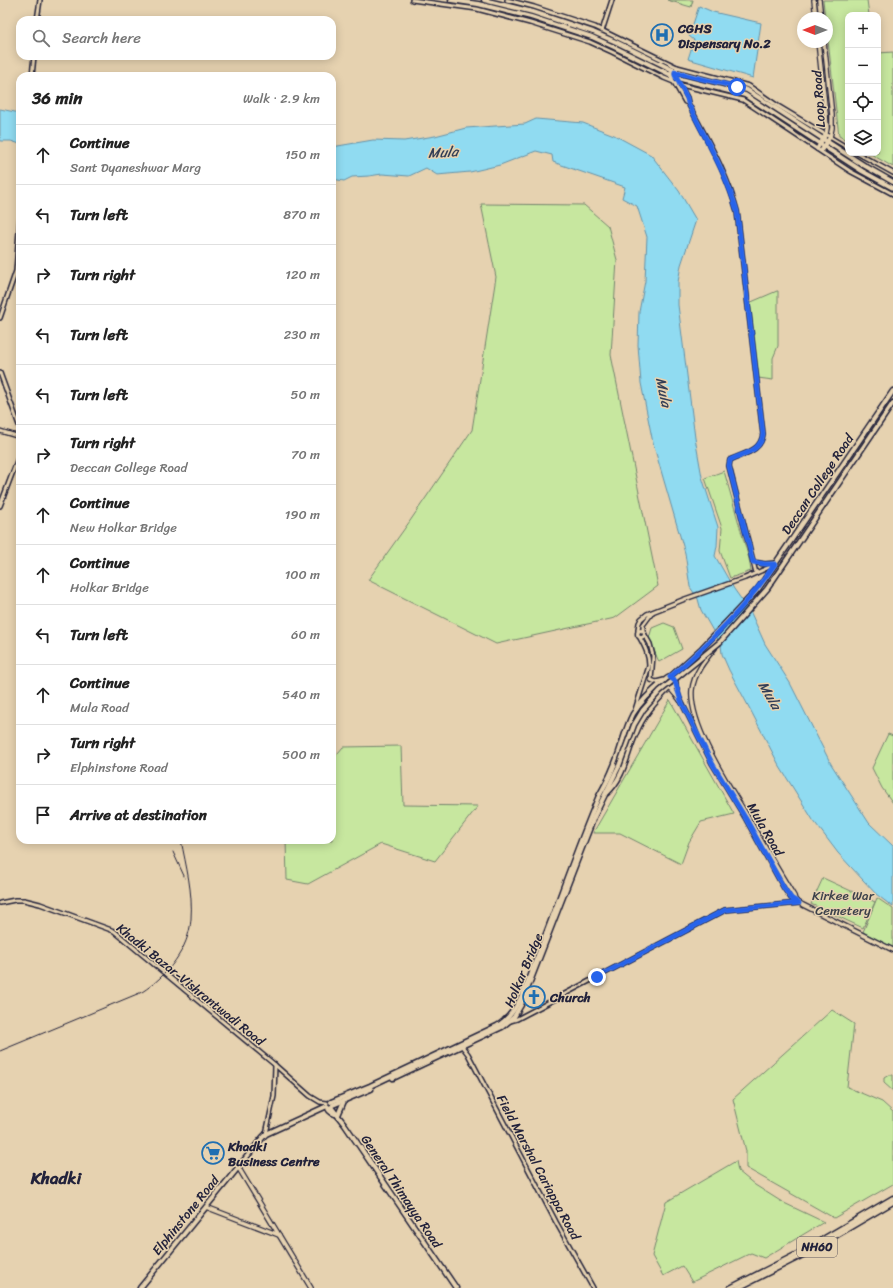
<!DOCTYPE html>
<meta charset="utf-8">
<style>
body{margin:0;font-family:Sriracha,sans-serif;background:#f2f2f2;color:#222}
.controls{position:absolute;right:12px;top:12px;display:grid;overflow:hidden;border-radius:8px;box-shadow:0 2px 10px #0003}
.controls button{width:36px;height:36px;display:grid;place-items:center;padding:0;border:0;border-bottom:1px solid #e0e0e0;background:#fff;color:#222;font:20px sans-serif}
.compass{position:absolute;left:797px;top:12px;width:36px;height:36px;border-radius:50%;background:#fff;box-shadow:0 2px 10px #0003;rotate:270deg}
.stop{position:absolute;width:12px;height:12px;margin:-9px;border:3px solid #2563eb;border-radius:50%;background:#fff}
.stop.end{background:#2563eb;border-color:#fff;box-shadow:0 1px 4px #0008}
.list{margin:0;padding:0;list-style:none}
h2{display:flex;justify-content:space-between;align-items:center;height:52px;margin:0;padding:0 16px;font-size:17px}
h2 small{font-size:13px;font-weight:400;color:#767676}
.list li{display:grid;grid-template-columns:26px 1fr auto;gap:12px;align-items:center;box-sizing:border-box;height:60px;padding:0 16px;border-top:1px solid #e0e0e0}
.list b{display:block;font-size:15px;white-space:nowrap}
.list p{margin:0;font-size:13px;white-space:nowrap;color:#767676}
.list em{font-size:13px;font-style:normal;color:#767676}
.icon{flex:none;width:22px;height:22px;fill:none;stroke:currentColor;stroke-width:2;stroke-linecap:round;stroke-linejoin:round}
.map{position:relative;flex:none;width:893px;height:1288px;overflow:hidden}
.search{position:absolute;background:#fff;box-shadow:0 2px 10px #0003;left:16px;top:16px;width:320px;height:44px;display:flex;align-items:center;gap:10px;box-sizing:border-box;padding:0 14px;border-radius:12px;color:#767676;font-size:15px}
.panel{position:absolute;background:#fff;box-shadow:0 2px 10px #0003;left:16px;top:72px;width:320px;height:772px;border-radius:12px}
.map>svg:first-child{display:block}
</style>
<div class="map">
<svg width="893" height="1288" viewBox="0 0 893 1288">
<rect width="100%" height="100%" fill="#e6d2b0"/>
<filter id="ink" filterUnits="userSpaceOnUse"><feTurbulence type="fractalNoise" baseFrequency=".025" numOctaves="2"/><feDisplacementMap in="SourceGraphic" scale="8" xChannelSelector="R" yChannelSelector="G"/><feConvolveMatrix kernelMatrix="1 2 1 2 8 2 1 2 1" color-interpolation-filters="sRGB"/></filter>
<g filter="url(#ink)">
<g fill="#c7e79f" stroke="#74846d">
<polygon points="667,0 693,0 691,7"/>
<polygon points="823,0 867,0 869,15 848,15 848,141 839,136 827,32 827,18 825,18"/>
<polygon points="893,52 893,167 869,153 878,153 878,53"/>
<polygon points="481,204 584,205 608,226 617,260 611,355 658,586 615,618 496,644 368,580 410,521 472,430 496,277"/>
<polygon points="777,291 778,291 778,346 773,358 773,380 758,378 749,303"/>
<polygon points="724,471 749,559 751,571 730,578 720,551 722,528 705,478"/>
<polygon points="664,623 674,627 682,649 659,662 649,638 652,628"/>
<polygon points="670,700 734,814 701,822 689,842 681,864 620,833 593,833"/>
<polygon points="888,734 893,736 893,803 882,788 872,768"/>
<polygon points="401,746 403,805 478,806 435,861 381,844 308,884 287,880 286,840 332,840 332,760 343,747"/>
<polygon points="823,878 875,902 863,928 811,904"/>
<polygon points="877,898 893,909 893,948 863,932"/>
<polygon points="832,1010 854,1024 847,1087 882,1102 893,1112 893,1184 834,1218 746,1168 746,1151 733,1099"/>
<polygon points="889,1075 893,1075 893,1091 884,1083 884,1078"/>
<polygon points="736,1161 738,1171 755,1185 782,1202 824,1222 764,1258 751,1253 692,1282 682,1266 663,1276 652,1256 666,1202"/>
</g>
<g fill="#90dbf1" stroke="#6491a8">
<polygon points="699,6 713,12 761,23 753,78 688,59 694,40 689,36"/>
<polygon points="0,109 20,113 20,144 11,141 0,141"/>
<polygon points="536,119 583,123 614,135 651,155 679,191 696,220 681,265 678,282 678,305 695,438 702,477 718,527 717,546 715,556 734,589 751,613 765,644 790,683 831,764 869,823 893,846 893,907 876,894 838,853 813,820 780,767 751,711 729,670 722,654 721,645 701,610 698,599 690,587 685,553 653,443 641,383 638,345 639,312 645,281 647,237 637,206 622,198 625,187 553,162 552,155 536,151 500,165 470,172 437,175 426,168 409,176 382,174 369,176 352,177 344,181 332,179 332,147 373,140 404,141 435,136 466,128 525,124"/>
</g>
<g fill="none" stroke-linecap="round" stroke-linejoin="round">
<g stroke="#22223b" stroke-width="6">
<g id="tertiary">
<polyline points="412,0 477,9 530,23 590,42 612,52 664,78 681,85 743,100 850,171 893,194"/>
<polyline points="507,0 534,7 595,27 677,67 749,86 778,106 848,148"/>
<polyline points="37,20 40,0"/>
<polyline points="602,31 612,0"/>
<path d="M677,67L675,75L687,98L688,103C706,138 727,173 737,211L763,434C761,451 745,453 732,459L730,460L729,466L756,573"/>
<polyline points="673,69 670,75 685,102 688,103"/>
<polyline points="32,76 34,56"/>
<polyline points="857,153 893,173"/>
<polyline points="0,318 16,271 20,218"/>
<polyline points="0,373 20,428"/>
<polyline points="0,431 20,437"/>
<polyline points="0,506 20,453"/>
<polyline points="753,562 765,564 775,563"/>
<circle cx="641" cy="634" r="3.5"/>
<polyline points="643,632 643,625 652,613"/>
<polyline points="638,633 638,629 639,623 641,619 647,614 685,599 745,578 774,565"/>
<polyline points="645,635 650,644 653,656 651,680 656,682 664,680"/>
<path d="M635,710L649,666C649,655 645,647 640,638"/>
<polyline points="0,903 15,900 24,900 40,904 114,931 275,1065 310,1096 320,1102 327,1103"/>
<polyline points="510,1021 517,1019 725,910 799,903"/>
<polyline points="461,1045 468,1054 556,1222 593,1288"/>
<polyline points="266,1134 274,1096 275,1065"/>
</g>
</g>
<g stroke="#22223b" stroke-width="6">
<g id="secondary">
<polyline points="814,0 816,18"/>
<polyline points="819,0 821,18"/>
<polyline points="817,149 826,134 827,128 826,115 818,42"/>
<polyline points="821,151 830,137 832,128 832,115 824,42"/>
<path d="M715,648C705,660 694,673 692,690C689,725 728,784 746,814C762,842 777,869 794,896L795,900"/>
<polyline points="675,684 680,700"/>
<polyline points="670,688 681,701 712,763 746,819 784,888 791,898 803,905 893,950"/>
<polyline points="238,1167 311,1288"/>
<polyline points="206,1207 279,1235"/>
</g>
</g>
<g stroke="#22223b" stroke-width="7">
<g id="primary">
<polyline points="451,0 478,4 531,17 592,37 614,47 677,78 745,95 862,171 893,188"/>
<polyline points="484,0 533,12 593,32 616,42 677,72 747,90 865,166 893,182"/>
<polyline points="720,642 767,589 893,403"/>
<polyline points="670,677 702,648 758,589 893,391"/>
<circle cx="670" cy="683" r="5.5"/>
<path d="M607,793C625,776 626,755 636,733C643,715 655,702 669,688"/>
<polyline points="393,1078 502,1027 514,1017 521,1005 594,817 619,766"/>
<path d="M331,1102L370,1086L497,1026C520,1013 527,980 537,957C558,904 576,850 598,798C603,788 609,779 613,768C621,751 624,731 633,714C641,701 653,690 664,681"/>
<polyline points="333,1105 371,1089"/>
<path d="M328,1107C328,1111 332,1113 335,1114"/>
<polyline points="331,1107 345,1125 456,1288"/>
<polyline points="338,1115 344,1101"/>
<polyline points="140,1288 263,1137 266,1134 327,1106"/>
</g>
</g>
<g stroke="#22223b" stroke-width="7">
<g id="trunk">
<polyline points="730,1288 801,1252 893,1198"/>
<polyline points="738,1288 803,1255 893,1202"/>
</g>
</g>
<use href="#tertiary" stroke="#e6d2b0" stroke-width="3"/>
<use href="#secondary" stroke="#e6d2b0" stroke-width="3.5"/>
<use href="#primary" stroke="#e6d2b0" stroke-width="4"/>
<use href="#trunk" stroke="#e6d2b0" stroke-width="4"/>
<g stroke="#22223b" stroke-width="1">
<polyline points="173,852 185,878"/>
<path d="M0,1051L142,992C167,976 189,949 191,919C193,892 186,866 181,840"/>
</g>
<g stroke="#22223b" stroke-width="7" stroke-linecap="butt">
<polyline id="primary-bridge" points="619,766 634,725 643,710 660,691 696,662 720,642"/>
</g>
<use href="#primary-bridge" stroke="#e6d2b0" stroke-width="4"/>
</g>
</g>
<g fill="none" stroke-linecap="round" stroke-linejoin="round" filter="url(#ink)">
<path stroke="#2563eb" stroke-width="5" d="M597,977L725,910L799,903L791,898L784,888L746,819L712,763L681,701L675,681L670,677C709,644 746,606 775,564H765L753,562L729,466L730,460L732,459C745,453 761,451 763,434L737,211C726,173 705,138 688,103L687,98L675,75V72L694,77L737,87"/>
</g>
<defs>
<g id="hospital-ring" transform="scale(1.15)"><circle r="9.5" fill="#e6d2b0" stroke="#1f6fb2" stroke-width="1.5"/><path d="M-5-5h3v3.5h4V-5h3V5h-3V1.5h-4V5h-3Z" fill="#1f6fb2"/></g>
<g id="church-ring" transform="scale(1.15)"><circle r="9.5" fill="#e6d2b0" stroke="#1f6fb2" stroke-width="1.5"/><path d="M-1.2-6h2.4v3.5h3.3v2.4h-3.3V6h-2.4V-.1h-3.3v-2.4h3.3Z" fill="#1f6fb2"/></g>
<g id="supermarket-ring" transform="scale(1.15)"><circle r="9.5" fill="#e6d2b0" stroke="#1f6fb2" stroke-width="1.5"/><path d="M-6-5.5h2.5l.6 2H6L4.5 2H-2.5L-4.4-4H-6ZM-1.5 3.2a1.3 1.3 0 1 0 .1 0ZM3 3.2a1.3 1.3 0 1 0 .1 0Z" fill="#1f6fb2"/></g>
</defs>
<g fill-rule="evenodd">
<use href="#hospital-ring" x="662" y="35"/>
<use href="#church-ring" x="534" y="997"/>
<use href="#supermarket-ring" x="213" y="1153"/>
</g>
<g text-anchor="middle" stroke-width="3" stroke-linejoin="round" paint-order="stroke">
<rect fill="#e6d2b0" stroke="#5d575e" stroke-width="1" x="797" y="1237" width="40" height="20" rx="3"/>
<g font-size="12" font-weight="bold" fill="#22223b">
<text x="817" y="1251">NH60</text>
</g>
<g font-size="13" font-weight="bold" fill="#22223b" stroke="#e6d2b0" text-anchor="start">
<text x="678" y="33">CGHS<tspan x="678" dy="15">Dispensary No.2</tspan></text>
<text x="550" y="1002">Church</text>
<text x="228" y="1151">Khadki<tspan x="228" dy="15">Business Centre</tspan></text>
</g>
<g font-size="13" fill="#22223b" stroke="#e6d2b0">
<text transform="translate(818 99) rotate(-94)" y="5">Loop Road</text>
<text transform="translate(817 484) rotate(-56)" y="5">Deccan College Road</text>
<text transform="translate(766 829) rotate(60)" y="5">Mula Road</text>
<text transform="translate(523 970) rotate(-67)" y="5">Holkar Bridge</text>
<text transform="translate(191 984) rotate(39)" y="5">Khadki Bazar-Vishrantwadi Road</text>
<text transform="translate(539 1167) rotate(62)" y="5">Field Marshal Cariappa Road</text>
<text transform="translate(402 1191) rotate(56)" y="5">General Thimayya Road</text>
<text transform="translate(185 1215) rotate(-51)" y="5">Elphinstone Road</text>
</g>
<g font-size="13" fill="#3b404a" stroke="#e6d2b0">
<text x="843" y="900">Kirkee War<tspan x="843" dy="15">Cemetery</tspan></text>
</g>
<g font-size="14" font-style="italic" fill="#323e56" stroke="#e6d2b0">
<text transform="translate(443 152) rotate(-3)" y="5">Mula</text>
<text transform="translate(664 392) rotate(78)" y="5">Mula</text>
<text transform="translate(770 695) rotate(59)" y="5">Mula</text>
</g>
<g font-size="17" font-weight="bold" fill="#22223b" stroke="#e6d2b0">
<text x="56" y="1184">Khadki</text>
</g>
</g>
</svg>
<div class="controls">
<button>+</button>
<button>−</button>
<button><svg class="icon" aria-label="locate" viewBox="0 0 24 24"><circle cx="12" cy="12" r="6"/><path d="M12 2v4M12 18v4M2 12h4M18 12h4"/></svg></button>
<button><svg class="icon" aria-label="layers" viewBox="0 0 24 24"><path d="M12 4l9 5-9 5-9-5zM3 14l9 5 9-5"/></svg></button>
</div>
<svg class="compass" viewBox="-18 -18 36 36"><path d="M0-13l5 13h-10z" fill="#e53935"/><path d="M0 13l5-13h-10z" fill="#767676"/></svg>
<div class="stop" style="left:737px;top:87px"></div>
<div class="stop end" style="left:597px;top:977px"></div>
<div class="search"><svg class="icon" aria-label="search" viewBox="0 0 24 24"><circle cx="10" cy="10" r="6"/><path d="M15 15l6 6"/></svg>Search here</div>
<section class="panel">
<h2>36 min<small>Walk · 2.9 km</small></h2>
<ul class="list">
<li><svg class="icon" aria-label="ahead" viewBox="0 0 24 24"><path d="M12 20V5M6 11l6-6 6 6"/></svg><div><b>Continue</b><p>Sant Dyaneshwar Marg</p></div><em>150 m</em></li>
<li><svg class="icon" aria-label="left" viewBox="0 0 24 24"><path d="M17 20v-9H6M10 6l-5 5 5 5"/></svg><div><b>Turn left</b></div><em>870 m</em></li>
<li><svg class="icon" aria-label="right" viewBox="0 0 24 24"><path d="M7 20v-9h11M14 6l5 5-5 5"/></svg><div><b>Turn right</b></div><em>120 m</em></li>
<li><svg class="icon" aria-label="left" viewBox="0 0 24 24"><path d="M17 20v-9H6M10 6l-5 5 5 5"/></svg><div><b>Turn left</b></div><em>230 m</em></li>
<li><svg class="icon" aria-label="left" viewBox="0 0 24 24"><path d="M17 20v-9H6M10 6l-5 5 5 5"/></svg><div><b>Turn left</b></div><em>50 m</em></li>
<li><svg class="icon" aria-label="right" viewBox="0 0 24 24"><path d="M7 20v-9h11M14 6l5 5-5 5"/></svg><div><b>Turn right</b><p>Deccan College Road</p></div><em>70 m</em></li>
<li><svg class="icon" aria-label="ahead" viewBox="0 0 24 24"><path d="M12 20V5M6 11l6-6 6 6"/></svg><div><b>Continue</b><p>New Holkar Bridge</p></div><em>190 m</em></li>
<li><svg class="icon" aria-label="ahead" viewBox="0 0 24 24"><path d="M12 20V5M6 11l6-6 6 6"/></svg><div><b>Continue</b><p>Holkar Bridge</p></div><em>100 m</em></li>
<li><svg class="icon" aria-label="left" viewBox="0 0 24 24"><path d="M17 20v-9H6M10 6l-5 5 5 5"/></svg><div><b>Turn left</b></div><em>60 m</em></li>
<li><svg class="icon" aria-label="ahead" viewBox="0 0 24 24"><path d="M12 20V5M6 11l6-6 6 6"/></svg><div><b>Continue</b><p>Mula Road</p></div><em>540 m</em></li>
<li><svg class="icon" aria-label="right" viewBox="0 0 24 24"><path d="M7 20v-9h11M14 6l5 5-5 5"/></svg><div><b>Turn right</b><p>Elphinstone Road</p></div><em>500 m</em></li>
<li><svg class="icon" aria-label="arrive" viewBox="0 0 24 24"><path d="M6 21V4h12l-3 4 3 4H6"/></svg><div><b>Arrive at destination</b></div></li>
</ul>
</section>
</div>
